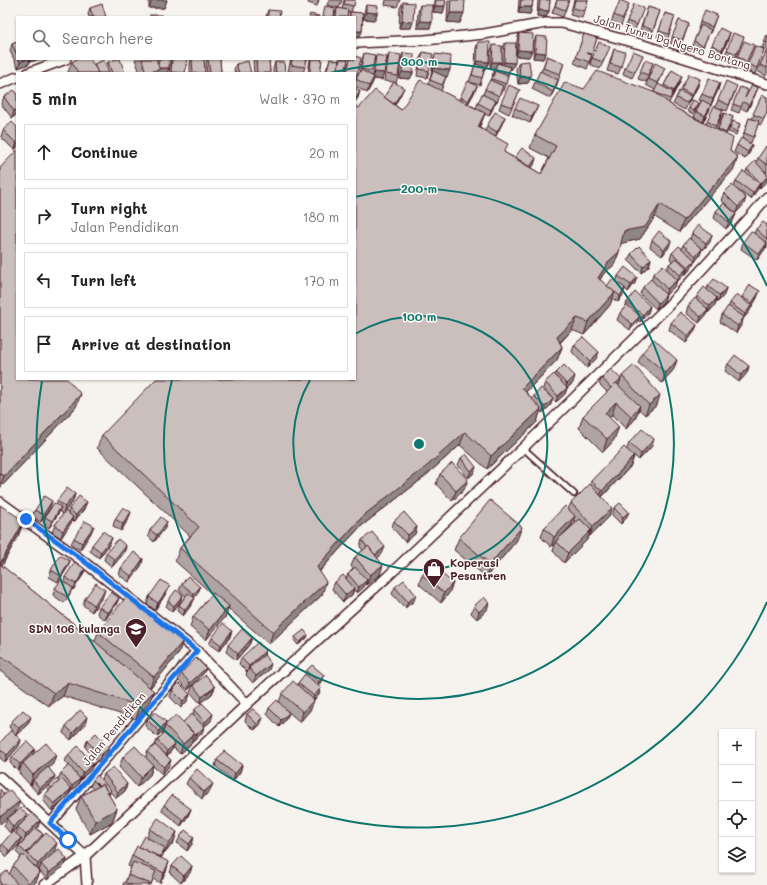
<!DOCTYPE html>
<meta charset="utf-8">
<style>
body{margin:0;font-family:Mali,sans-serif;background:#f6f6f6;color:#222}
.controls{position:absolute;right:12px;bottom:12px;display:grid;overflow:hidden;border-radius:0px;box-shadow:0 1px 3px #0004}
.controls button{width:36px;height:36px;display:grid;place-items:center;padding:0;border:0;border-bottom:1px solid #e0e0e0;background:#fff;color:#222;font:20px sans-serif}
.stop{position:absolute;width:12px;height:12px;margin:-9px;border:3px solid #1a73e8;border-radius:50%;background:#fff}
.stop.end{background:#1a73e8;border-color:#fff;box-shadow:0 1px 4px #0008}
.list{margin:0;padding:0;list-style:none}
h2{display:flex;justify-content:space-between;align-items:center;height:52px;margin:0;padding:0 16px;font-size:17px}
h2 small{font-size:13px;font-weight:400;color:#767676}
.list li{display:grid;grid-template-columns:26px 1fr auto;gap:12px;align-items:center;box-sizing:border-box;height:56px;margin:0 8px 8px;padding:0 8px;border:1px solid #e0e0e0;border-radius:0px}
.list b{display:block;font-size:15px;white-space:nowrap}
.list p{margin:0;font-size:13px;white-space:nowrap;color:#767676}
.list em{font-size:13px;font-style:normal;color:#767676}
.icon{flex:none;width:22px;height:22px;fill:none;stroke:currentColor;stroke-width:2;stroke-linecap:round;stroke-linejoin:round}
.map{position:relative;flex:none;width:767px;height:885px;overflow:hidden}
.search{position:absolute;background:#fff;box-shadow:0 1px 3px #0004;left:16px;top:16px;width:340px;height:44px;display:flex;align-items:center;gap:10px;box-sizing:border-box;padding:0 14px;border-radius:0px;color:#767676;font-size:15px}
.panel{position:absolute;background:#fff;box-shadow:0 1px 3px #0004;left:16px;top:72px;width:340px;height:308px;border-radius:0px}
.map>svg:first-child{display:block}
</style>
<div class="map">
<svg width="767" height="885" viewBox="0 0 767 885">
<rect width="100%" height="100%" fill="#f6f3ef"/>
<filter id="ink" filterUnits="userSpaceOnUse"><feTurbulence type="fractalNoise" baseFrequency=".025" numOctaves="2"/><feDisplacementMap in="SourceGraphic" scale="8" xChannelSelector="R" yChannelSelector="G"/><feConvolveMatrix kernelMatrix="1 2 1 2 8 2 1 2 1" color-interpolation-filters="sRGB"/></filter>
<g filter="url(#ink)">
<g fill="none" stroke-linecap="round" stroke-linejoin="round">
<g stroke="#4a1f2b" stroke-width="8">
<polyline id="service" points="523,448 574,494"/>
</g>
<g stroke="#4a1f2b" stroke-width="12">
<g id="minor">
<polyline points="355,43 425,40 484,34 546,23 562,23 640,44 767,84"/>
<polyline points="28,73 66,59"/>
<polyline points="0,84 17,77"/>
<polyline points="0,502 80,559 197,651 247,704"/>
<polyline points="0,777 85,856 87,885"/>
<polyline points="51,823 197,651"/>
<polyline points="44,885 85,856 247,704 387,577 523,448 668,306 751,216 767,197"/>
</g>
</g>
<use href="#service" stroke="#fdfcf7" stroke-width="4.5"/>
<use href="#minor" stroke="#fdfcf7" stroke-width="9"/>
</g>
<g fill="#afa4a3" stroke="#4a1f2b">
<polygon points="149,0 167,0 164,8 149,8"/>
<polygon points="309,0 319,0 317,6 308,3"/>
<polygon points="329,0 342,0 339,8 327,5"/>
<polygon points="344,0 355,0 351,12 363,13 362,31 359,37 355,37 355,17 349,17 350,12 348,12 347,17 334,17 337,8 342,9"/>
<polygon points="386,0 400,0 397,7 385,5"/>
<polygon points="434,0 446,0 443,13 433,12"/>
<polygon points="448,0 465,0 460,23 447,22"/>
<polygon points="519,0 533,0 532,7 530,14 518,13"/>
<polygon points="538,0 550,0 549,11 546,17 537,16"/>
<polygon points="557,0 569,0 563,17 552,13"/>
<polygon points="574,0 588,0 582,18 570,15"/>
<polygon points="403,2 411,28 399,28 400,8"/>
<polygon points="629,4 621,26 611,22 614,15"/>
<polygon points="366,5 377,13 375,20 363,19 364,12"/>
<polygon points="420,5 432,22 430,28 417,28 418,12"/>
<polygon points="648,7 660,11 651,37 639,33"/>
<polygon points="90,8 106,17 89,17 88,14"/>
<polygon points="268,10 279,17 266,17"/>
<polygon points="665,13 675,16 667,41 657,37"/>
<polygon points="641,15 634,32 625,28 627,21"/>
<polygon points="717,15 710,34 709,33 701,52 691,48 699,29 698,29 700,22"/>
<polygon points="679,20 689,24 680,47 670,43"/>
<polygon points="519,33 529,57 516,56 517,40"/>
<polygon points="584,34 597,38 591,55 592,55 587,69 574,63"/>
<polygon points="767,35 767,73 766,76 757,71 760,65 767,50 762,48"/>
<polygon points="536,36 546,53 543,59 533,58 534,42"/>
<polygon points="744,37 734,61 724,57 727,50"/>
<polygon points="728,40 720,57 709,52 712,45"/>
<polygon points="17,42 17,59 42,59 29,62 29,64 18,68 10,51 12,44"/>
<polygon points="478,42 486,68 485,68 480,85 469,82 475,65 476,48"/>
<polygon points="505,43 512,69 510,69 508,76 503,91 502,90 497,102 495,102 493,108 489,116 485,114 479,128 485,131 487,126 505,117 502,124 495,137 505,153 515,158 515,157 534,165 531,168 541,174 549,158 530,148 535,135 584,89 654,92 655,90 646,85 648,79 663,74 658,84 663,87 672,70 680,82 669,103 675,108 706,124 707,121 721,117 715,129 717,130 724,113 733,117 726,135 730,151 738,157 733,170 679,232 655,217 640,239 621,243 619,252 614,265 604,273 600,280 607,286 616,282 618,276 637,277 635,283 628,292 625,289 623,295 618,302 612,298 610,305 584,335 572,330 560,343 562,347 557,360 526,392 532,399 534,396 553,399 550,406 542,413 540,411 537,422 487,469 460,445 423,478 359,528 320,571 322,595 269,644 228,608 226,616 206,640 190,627 193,617 212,594 175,561 180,548 190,536 97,448 102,435 355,379 359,108 384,97 394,82 384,81 387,60 389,53 398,76 396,83 395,82 401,94 395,105 401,110 428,84 431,75 433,61 435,54 447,77 446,77 441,91 459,100 460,97 477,86 474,93 468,104 476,108 478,103 483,95 485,89 491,81 493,76 492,76 495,68 490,68 490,52 493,45 502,49"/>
<polygon points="755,46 764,49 755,74 746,71"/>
<polygon points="614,49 621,67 618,74 607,71"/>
<polygon points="423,52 429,71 427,78 417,76 420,58"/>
<polygon points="751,52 745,67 735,63 737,57"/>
<polygon points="364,53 374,61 376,55 382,80 374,79 372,84 367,93 355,86 355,83 359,74 362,60"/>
<polygon points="403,53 413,73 410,79 399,78 401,60"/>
<polygon points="607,53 600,69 590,64 592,58"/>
<polygon points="643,55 632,78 623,74 625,68"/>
<polygon points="547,56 564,63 556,87 550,98 532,89 535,82 541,72"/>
<polygon points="135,59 169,59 167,73 140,73"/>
<polygon points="171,59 187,59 185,73 169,73"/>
<polygon points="191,59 204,59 205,73 190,73 190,63"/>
<polygon points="207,59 220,59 221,73 207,73 206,64"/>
<polygon points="254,59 269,59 270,73 254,73 253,62"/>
<polygon points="291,59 307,59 305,67 303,73 298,73 288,71"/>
<polygon points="310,59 322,59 320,73 308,73"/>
<polygon points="330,59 338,61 339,59 348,59 346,69 345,73 336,73 338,65 336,73 325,73"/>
<polygon points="350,59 355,59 357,75 355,80 355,73 346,73"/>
<polygon points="645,60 653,63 646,82 638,79"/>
<polygon points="72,62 94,65 94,64 106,67 108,62 125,73 69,73 68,72"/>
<polygon points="275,62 285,73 273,73 273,69"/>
<polygon points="519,62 531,76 528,83 518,84 516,69"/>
<polygon points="236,64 251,73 235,73 234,70"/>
<polygon points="698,86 690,101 689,101 685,110 673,104 676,98 681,91 681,89"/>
<polygon points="740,87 745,98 755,95 747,111 741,108 739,113 731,110"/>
<polygon points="520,90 509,114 499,109 501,103"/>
<polygon points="718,90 711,105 709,111 703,122 694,117 696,111 701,101 699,100 702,94"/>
<polygon points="735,92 727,111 715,107 718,100"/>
<polygon points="17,93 17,114 12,118 1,104 4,97"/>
<polygon points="762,95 767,97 767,112 761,125 758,124 751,143 746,142 750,152 745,159 734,152 737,145 742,139 749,118 752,119"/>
<polygon points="699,103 693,114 687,111 689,108"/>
<polygon points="515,108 535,113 530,123 512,115"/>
<polygon points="733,121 740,124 736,135 728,132"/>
<polygon points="17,127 17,148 14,150 1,137 3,130"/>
<polygon points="767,146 767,173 764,170 767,174 767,180 766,182 759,189 758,188 751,199 736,189 744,204 736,213 721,200 724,193 734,187 736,181 746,172 747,169 756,163 758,158"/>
<polygon points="0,168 17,379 76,407 0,488"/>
<polygon points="716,211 736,214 733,221 726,229 714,218"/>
<polygon points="767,224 767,248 766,247 765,249 757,260 741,249 743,242 754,234 756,229 767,225"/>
<polygon points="692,233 710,242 703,250 702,249 700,255 694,263 692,267 686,274 685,273 684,275 677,282 677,281 675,286 666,294 664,301 656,309 640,294 643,287 651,280 653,274 667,269 669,264 672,261 670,259 672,253 682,248 683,245 690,239"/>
<polygon points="652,240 669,247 662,256 650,247"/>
<polygon points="631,254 651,259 649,266 641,273 628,260"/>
<polygon points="708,286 726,288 724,295 718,302 716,301 715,305 708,313 707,312 706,315 699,323 686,313 688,306 696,299 697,296 707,290"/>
<polygon points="742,297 757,298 751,308 749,312 743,319 742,324 736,333 720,322 722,315 729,306 730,303 742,299"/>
<polygon points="627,302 650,306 648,313 640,322 638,320 637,322 630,330 617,320 620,313 625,307"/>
<polygon points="671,323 697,325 694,332 686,343 669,330"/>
<polygon points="574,345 596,359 587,368 572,352"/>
<polygon points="642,353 674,369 662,383 638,363"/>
<polygon points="728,364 749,366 747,373 739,382 725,371"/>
<polygon points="556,373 573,383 567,388 565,394 556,402 543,388 545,382 555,375"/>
<polygon points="622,376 657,405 645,415 639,409 635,419 626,429 612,415 609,417 614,440 603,452 579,428 583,416 607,392 599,384 602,378 621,379"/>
<polygon points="629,443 652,446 639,460 632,454 634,456 631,466 602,497 609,517 590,536 589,536 587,540 564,563 553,551 556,541 576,522 574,520 571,526 551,547 541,537 544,528 568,509 571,503 590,484 591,481 627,449"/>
<polygon points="461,458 474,473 468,478 458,465"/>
<polygon points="440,474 464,490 452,501 436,484"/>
<polygon points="75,494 73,501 65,511 68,513 69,509 84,509 74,522 72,520 71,523 61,538 52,532 55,525 63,514 59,511 58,514 49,528 43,523 45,517 56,504 57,501"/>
<polygon points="0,505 19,534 2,566 95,641 98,632 183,641 178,654 150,688 149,703 136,719 63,696 49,706 0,671"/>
<polygon points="50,508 41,522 32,517 35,510"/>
<polygon points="614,508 626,518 621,524 612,515"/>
<polygon points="129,518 121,531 113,526 115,519"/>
<polygon points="394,521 417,527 415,534 405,542 392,527"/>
<polygon points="167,522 165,528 154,542 148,536 150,530"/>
<polygon points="91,533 80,550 71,544 74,538"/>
<polygon points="112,538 109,545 99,558 90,551 92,545"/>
<polygon points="459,538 517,540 486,577 454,550"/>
<polygon points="362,540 382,554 377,558 380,575 366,585 365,584 364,587 357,593 354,590 352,595 343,602 332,589 335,582 346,579 348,574 353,569 351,566 355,557 363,550 360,547"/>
<polygon points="126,546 124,553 112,567 104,560 106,553"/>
<polygon points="143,559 141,566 129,582 119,575 121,568"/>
<polygon points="68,567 58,582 49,577 51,570"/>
<polygon points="85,569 83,575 73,590 72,589 70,594 64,603 53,595 55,588 64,581 65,577"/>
<polygon points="422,575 453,583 449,593 441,603 419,584"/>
<polygon points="182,584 200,587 198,593 194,598 192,604 183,616 177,611 179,605 186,596 179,590"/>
<polygon points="170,586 167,592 155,610 147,604 149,597"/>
<polygon points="395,587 414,601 405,608 392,594"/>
<polygon points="183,595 180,602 172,612 166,607 168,601"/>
<polygon points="103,596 92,612 83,605 85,598"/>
<polygon points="119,598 116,605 105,620 97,614 99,607"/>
<polygon points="474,606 487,610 477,619 471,613"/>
<polygon points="230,637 219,651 209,644 212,638"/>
<polygon points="295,637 307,638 298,645 294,640"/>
<polygon points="252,638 249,645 236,660 226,652 228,645"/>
<polygon points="266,650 264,656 269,670 253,683 246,675 247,672 239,664 241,658"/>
<polygon points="206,668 203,674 188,690 178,680 181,673"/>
<polygon points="306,671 321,682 318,685 319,694 314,700 311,709 300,722 285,709 289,713 286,719 279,727 267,714 269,708 279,702 282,694 297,685 298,683 305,675"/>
<polygon points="193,685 215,687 212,694 200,703 190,692"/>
<polygon points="172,690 190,694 188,700 181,708 170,697"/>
<polygon points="194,710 211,721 204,727 202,733 193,742 192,741 191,744 180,754 174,748 172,750 167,756 171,760 169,766 162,774 153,766 150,775 137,787 119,767 123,757 146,757 147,752 155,745 157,740 162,735 165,725 183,722 193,715"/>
<polygon points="247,714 260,725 254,730 245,721"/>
<polygon points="147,720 166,722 164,729 157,737 145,726"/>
<polygon points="12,721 28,724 16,735 9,727"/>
<polygon points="85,724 71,740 63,733 66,726"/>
<polygon points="21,740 19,746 5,762 0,758 0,743"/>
<polygon points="87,741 109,748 107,754 98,762 85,747"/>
<polygon points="34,754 53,764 48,768 55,776 52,782 38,794 31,786 32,783 30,785 19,773 21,767 18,771 10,763 12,757"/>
<polygon points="68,755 91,770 80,779 78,785 70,792 69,796 52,811 43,800 45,794 49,790 48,788 49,785 58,779 61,773 69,765 65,761"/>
<polygon points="217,760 242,765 240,772 233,781 215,766"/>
<polygon points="104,774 127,784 125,791 116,798 110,792 109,796 117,809 112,822 90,834 76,809 81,796 93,789 90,786 93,780 102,780"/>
<polygon points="189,778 210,790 202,799 186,784"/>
<polygon points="164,805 191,809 188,816 181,826 162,811"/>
<polygon points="7,819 40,820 38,827 36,828 43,834 42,837 54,853 52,856 67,859 65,865 47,880 39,870 40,868 38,870 40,872 36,882 33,885 18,885 16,883 18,885 0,885 0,876 9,875 13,866 21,857 16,852 19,846 23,841 21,838 19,845 7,857 0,850 2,844 16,834 18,827 20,826 10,833 4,826"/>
<polygon points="150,829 174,842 165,853 164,852 161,858 166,872 160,883 153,879 151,885 123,885 125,882 131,867 128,866 132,856 147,837"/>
<polygon points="180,837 194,837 192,844 187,851 177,843"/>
<polygon points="172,866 192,866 190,873 181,883 170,873"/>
</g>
<g fill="#8e8685" stroke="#4a1f2b">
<polygon points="152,0 167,0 164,8 149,8"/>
<polygon points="435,6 445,6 443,13 433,12"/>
<polygon points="520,7 532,7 530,14 518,13"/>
<polygon points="539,10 549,11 546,17 537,16"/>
<polygon points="366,12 377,13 375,20 363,19"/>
<polygon points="450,13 464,13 460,23 447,22"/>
<polygon points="402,21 413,22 411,28 399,28"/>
<polygon points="420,21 432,22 430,28 417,28"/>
<polygon points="355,31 362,31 359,37 355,37"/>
<polygon points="730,33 728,40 720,57 722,50"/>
<polygon points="518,50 532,51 529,57 516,56"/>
<polygon points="535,52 546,53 543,59 533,58"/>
<polygon points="27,59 30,59 29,64 18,68 20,62"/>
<polygon points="31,59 42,59 29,62"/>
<polygon points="477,61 489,62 486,68 475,68"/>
<polygon points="492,62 502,62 500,68 490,68"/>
<polygon points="504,62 515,63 512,69 501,69"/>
<polygon points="158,68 169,68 167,73 147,73"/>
<polygon points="433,68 450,70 447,77 431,75"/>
<polygon points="374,72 384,73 382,80 374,79 372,84 367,93"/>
<polygon points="402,72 413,73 410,79 399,78"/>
<polygon points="531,76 528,83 518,84 520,77"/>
<polygon points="682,76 680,82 672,97 674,91"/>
<polygon points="700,79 698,86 690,101 692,95"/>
<polygon points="558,80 556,87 550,98 553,92"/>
<polygon points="720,83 718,90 711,105 713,99"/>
<polygon points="477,86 474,93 466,108 468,101"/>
<polygon points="404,88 401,94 392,110 394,104"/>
<polygon points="758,88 755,95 747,111 749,105"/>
<polygon points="360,91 358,98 355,102 355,100"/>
<polygon points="496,101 493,108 489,116 491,110"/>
<polygon points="711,105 709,111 703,122 705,116"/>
<polygon points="538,106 535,113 530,123 532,117"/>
<polygon points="17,109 17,114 12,118 14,111"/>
<polygon points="723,110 721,117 714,132 716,126"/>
<polygon points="485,113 480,126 473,140 478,127"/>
<polygon points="505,117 502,124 495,138 497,132"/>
<polygon points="17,143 17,148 14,150 17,144"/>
<polygon points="752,145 750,152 745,159 748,152"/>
<polygon points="738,157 733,170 679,232 684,220"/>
<polygon points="536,158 534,165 527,174 530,167"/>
<polygon points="767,177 766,182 759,189 761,183"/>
<polygon points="760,183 758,189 751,199 753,193"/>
<polygon points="746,198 744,204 736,213 738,207"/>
<polygon points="660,204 655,217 640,239 619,244 624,231"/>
<polygon points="736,214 733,221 726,229 729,222"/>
<polygon points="712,235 710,242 703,250 706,243"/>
<polygon points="671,241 669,247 662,256 664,250"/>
<polygon points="767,243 765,249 757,260 759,254"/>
<polygon points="702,249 700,255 694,263 696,256"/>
<polygon points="619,252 614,265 604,273 593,291 598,278 609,261"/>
<polygon points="651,259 649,266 641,273 643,267"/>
<polygon points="695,260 692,267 686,274 688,267"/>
<polygon points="687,268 684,275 677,282 680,275"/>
<polygon points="637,277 635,283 628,292 631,285"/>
<polygon points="677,280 675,286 665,296 667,289"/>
<polygon points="625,288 623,295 618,302 620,296"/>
<polygon points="726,288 724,295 718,302 720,296"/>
<polygon points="760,291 757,298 751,308 749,312 743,319 742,324 736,333 738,326 743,319 745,314 750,307 752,303"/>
<polygon points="615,292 610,305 584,335 588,322"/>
<polygon points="666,295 664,301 656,309 658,303"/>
<polygon points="717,298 715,305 708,313 710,306"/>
<polygon points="650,306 648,313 640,322 643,315"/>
<polygon points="708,309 706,315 699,323 701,317"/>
<polygon points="640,316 637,322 630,330 632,324"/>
<polygon points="577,318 572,330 552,350 557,337"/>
<polygon points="697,325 694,332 686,343 688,336"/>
<polygon points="562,347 557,360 517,401 522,388"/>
<polygon points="599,352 596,359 587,368 590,361"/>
<polygon points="677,360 674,369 662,383 666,373"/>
<polygon points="749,366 747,373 739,382 741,375"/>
<polygon points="575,376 573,383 567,388 565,394 556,402 558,396 565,390 567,384"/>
<polygon points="621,379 619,385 611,388"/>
<polygon points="81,394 76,407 0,488 0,486 4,476"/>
<polygon points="660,395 657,405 645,415 649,405"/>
<polygon points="553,399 550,406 542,413 545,407"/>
<polygon points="616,402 612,415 600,426 605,413"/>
<polygon points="640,406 635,419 626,429 631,416"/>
<polygon points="541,409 537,422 487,469 491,456"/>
<polygon points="619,427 614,440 603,452 607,439"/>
<polygon points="465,432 460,445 423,478 359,528 312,579 317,567 364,515"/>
<polygon points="654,439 652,446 639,460 641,454"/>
<polygon points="634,456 631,466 598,500 602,491"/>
<polygon points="476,467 474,473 468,478 471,471"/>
<polygon points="468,480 464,490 452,501 456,491"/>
<polygon points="75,494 73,501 63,514 65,507"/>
<polygon points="52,501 50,508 41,522 43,515"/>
<polygon points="87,502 84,509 74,522 76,515"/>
<polygon points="61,507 58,514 49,528 52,521"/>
<polygon points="612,508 609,517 590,536 593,526"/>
<polygon points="131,512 129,518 121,531 123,524"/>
<polygon points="629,512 626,518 621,524 623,517"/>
<polygon points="575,516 571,526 551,547 554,537"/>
<polygon points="73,517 71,523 61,538 63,531"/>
<polygon points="24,521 19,534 0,569 0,565"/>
<polygon points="167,522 165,528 154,542 157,535"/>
<polygon points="94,526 91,533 80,550 82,543"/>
<polygon points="417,527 415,534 405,542 408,535"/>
<polygon points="522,527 517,540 486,577 490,564"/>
<polygon points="591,530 587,540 564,563 568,553"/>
<polygon points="112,538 109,545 99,558 101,552"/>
<polygon points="126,546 124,553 112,567 115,560"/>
<polygon points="385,547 382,554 373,562 375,555"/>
<polygon points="143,559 141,566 129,582 131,576"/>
<polygon points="70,561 68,567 58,582 61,576"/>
<polygon points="383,565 380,575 366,585 370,575"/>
<polygon points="85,569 83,575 73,590 76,584"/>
<polygon points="367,580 364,587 357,593 359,587"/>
<polygon points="326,582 322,595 269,644 273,632"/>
<polygon points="453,583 449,593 441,603 444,593"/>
<polygon points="170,586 167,592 155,610 158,603"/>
<polygon points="200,587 198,593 191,601 194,594"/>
<polygon points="354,588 352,595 343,602 346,595"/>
<polygon points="105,590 103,596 92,612 94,605"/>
<polygon points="183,595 180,602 172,612 174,606"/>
<polygon points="416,595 414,601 405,608 408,602"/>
<polygon points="119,598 116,605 105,620 108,613"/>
<polygon points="195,598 192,604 183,616 185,610"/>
<polygon points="489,603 487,610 477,619 479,612"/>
<polygon points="229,606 226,616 206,640 210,630"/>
<polygon points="232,631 230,637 219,651 221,645"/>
<polygon points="308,635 307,638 298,645 300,642"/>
<polygon points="252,638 249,645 236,660 238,654"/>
<polygon points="183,641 178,654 149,689 154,677"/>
<polygon points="266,650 263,657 249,668 247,673 249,666"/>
<polygon points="271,664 269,670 253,683 256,676"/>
<polygon points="206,668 203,674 188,690 190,683"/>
<polygon points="324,675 321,682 316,688 319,682"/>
<polygon points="68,683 63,696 49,706 54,693"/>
<polygon points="215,687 212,694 200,703 202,697"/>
<polygon points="321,688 319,694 314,700 311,709 300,722 303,712 312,702 314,696"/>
<polygon points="154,691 149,703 136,719 140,706"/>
<polygon points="190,694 188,700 181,708 183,701"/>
<polygon points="289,713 286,719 279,727 281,720"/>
<polygon points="213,714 211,721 202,728 205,722"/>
<polygon points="31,717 28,724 16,735 19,728"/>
<polygon points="87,717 85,724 71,740 73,733"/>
<polygon points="263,718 260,725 254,730 257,724"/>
<polygon points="166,722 164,729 157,737 159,731"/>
<polygon points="204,727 202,733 193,742 196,735"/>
<polygon points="194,734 191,744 180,754 183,744"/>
<polygon points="21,740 19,746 5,762 7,755"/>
<polygon points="175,744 172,750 165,757 167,751"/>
<polygon points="109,748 107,754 98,762 101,755"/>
<polygon points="35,749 33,755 23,763 21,767 18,771 20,764"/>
<polygon points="56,755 53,764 34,781 33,780 32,783 30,785 33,775"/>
<polygon points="171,760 169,766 162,774 164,767"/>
<polygon points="93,764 91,770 80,779 83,773"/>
<polygon points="153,765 150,775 137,787 141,777"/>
<polygon points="242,765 240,772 233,781 235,774"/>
<polygon points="55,776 52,782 38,794 40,788"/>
<polygon points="80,779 78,785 70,792 69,796 52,811 54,804 71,790 72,786"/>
<polygon points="127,784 125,791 116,798 118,792"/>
<polygon points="213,784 210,790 202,799 204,792"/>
<polygon points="20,801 16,811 0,824 0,817"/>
<polygon points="117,809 112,822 90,834 95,821"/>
<polygon points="191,809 188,816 181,826 183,820"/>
<polygon points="27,815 25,822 10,833 13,827"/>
<polygon points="40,820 38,827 24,841 26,835"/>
<polygon points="177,832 174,842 165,853 169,843"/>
<polygon points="194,837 192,844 187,851 189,844"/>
<polygon points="21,838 19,845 7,857 10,851"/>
<polygon points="57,843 54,853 43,865 41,864 40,868 35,874 38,864"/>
<polygon points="165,848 163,855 157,865 159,859"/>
<polygon points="67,859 65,865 47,880 49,873"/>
<polygon points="169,862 166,872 160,883 164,873"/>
<polygon points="192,866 190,873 181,883 184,876"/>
<polygon points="40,872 36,882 33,885 29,885 29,883"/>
</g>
<g fill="#cbbfbe" stroke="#4a1f2b">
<polygon points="345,0 355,0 354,6 344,4"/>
<polygon points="436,0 446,0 445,6 435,6"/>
<polygon points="451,0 465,0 464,13 450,13"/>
<polygon points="521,0 533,0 532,7 520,7"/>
<polygon points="540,0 550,0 549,11 539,10"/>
<polygon points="557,0 569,0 565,10 555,6"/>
<polygon points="575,0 588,0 585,11 573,8"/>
<polygon points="620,0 629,4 623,19 614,15"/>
<polygon points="403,2 414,3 413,22 402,21"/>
<polygon points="102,4 106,17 93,17 90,8"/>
<polygon points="634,4 644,8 637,25 627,21"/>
<polygon points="366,5 378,6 377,13 366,12"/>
<polygon points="420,5 432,5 432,22 420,21"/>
<polygon points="325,6 335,8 334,17 323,17"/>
<polygon points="648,7 660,11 653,30 642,26"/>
<polygon points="337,8 348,10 347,17 336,17"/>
<polygon points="268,10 280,11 279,17 268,17"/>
<polygon points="705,10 717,15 712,27 700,22"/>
<polygon points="350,12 363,13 362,31 355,31 355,17 350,17"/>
<polygon points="665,13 675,16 669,34 659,31"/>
<polygon points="310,14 319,16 319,17 309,17"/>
<rect x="150" y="15" width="11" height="2"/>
<polygon points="679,20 689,24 682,40 672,37"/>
<polygon points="701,25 711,30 703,46 694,41"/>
<polygon points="720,28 730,33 722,50 712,45"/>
<polygon points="519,33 533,34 532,51 518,50"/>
<polygon points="733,33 744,37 737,54 727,50"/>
<polygon points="584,34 597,38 592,54 586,53 592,55 589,62 576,57"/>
<polygon points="767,35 767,43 764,41"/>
<polygon points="536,36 547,37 546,53 535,52"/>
<polygon points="744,41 754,45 747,61 737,57"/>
<polygon points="17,42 17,55 12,44"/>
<polygon points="478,42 490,42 489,62 477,61"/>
<polygon points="599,42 610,47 603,62 592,58"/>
<polygon points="505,43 516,43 515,63 504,62"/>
<polygon points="493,45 502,46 502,62 492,62"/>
<polygon points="755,46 764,49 757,68 748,64"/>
<polygon points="614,49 625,52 621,67 610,64"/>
<polygon points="767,50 767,68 760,65"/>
<polygon points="633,51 643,55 635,72 625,68"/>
<polygon points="423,52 433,54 429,71 419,69"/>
<polygon points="364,53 375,55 372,71 361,69"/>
<polygon points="389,53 401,55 398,76 386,74"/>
<polygon points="403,53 414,54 413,73 402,72"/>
<polygon points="435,54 451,56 450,70 433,68"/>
<polygon points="376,55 387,57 384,73 374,72"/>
<polygon points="355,56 361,58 357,75 355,74 355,73 347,72 350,59 355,59"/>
<polygon points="547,56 564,63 560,74 543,68"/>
<polygon points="19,59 27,59 20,62"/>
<polygon points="77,59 90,59 98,72 96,73 78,73 72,62"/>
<polygon points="117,59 120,59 125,73 112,73 108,62"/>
<polygon points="142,59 156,59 160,69 146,73"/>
<polygon points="159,59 169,59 169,68 159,68 158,65"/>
<polygon points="172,59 187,59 185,73 171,72"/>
<polygon points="192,59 204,59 205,73 193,73"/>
<polygon points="208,59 220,59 221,73 210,73"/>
<polygon points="256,59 269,59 270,73 257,73"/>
<polygon points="292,59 307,59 305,67 291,65"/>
<polygon points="311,59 322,59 320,73 310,73"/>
<polygon points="330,59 339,61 336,73 326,73"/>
<polygon points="340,59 348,59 346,69 338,68"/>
<polygon points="104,60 109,73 98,73 94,64"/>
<polygon points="645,60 653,63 648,75 640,72"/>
<polygon points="248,61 251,73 239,73 236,64"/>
<polygon points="529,61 531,76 520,77 519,62"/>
<polygon points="275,62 284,62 285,73 276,73"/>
<polygon points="497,63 511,67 508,74 495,70"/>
<polygon points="655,63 665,68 658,83 648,79"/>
<polygon points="475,64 485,67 482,78 472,75"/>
<polygon points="361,70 374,77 369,86 356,79"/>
<polygon points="672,70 682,76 674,91 664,85"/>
<polygon points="433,71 446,77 442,85 430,80"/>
<polygon points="495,71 508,76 506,84 492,79"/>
<polygon points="540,71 558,80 553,92 535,82"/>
<polygon points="597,71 656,93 675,108 733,138 730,151 738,157 684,220 660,204 645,227 624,231 619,252 609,261 598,278 615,292 588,322 577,318 557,337 562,347 522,388 541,409 491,456 465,432 427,466 364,515 317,567 326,582 273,632 180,548 199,527 102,435 156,379 355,379 355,105 359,108 375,90 401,110 420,80 485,113 478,127 508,144 504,152 541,174 556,146 535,135 565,82 584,89"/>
<polygon points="689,74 700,79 692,95 681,89"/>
<polygon points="709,78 720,83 713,99 702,94"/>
<polygon points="490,80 503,86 499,96 485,89"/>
<polygon points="468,81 477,86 468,101 460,97"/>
<polygon points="726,81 737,86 729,105 718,100"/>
<polygon points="394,82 404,88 394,104 384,97"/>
<polygon points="658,84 673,92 670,99 654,92"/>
<polygon points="509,85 520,90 512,107 501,103"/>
<polygon points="752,85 758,88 749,105 743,102 741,107 733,104 740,87 748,90 745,98"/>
<polygon points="355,88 360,91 355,100"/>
<polygon points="14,90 17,93 17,109 14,111 4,97"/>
<polygon points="679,91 691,96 687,103 676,98"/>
<polygon points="482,94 496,101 491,110 478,103"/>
<polygon points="762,95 767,97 767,111 764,119 753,114"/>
<polygon points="520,98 538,106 532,117 515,108"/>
<polygon points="693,100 699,103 694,111 689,108"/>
<polygon points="702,100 711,105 705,116 696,111"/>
<polygon points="714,106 723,110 716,126 707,121"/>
<polygon points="495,112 505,117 497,132 487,126"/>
<polygon points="724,113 733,117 726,133 718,129"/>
<polygon points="749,118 759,121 754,137 744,133"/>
<polygon points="733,121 740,124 737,132 730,128"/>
<polygon points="12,122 17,127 17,144 3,130"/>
<polygon points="741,138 752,145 748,152 737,145"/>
<polygon points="766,146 767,146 767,165 758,158"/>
<polygon points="522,148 536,158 530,167 515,157"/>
<polygon points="17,150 17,379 67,379 81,394 4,476 0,474 0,168"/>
<polygon points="755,161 767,174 767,177 761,183 747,169"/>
<polygon points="743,171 760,183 753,193 736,181"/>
<polygon points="732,185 746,198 738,207 724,193"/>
<polygon points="724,203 736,214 729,222 716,211"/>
<polygon points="763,222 767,225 767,239 756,229"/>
<polygon points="698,225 712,235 706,243 692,233"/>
<polygon points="659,231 671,241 664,250 652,240"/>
<polygon points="751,231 767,243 759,254 743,242"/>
<polygon points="689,238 702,249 696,256 683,245"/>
<polygon points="639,246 651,259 643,267 631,254"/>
<polygon points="679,246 695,260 688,267 672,253"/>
<polygon points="676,258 687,268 680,275 669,264"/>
<polygon points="663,265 677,280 667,289 653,274"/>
<polygon points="625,267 637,277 631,285 618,276"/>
<polygon points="612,279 625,288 620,296 607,286"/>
<polygon points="651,279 666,295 658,303 643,287"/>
<polygon points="714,279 726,288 720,296 708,286"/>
<polygon points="750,285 760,291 752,303 742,297"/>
<polygon points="704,287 717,298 710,306 697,296"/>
<polygon points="635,292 650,306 643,315 627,302"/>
<polygon points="737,294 751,306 745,314 730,303"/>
<polygon points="695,298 708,309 701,317 688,306"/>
<polygon points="627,305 640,316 632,324 620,313"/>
<polygon points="728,306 744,317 738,326 722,315"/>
<polygon points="680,312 697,325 688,336 671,323"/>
<polygon points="583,337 599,352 590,361 574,345"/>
<polygon points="654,339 677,360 666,373 642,353"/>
<polygon points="735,355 749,366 741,375 728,364"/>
<polygon points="564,365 575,376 567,384 556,373"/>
<polygon points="634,365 660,395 649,405 622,376"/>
<polygon points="611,369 621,379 611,388 602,378"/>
<polygon points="554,374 567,388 558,396 545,382"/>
<polygon points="616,383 640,406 631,416 616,402 605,413 619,427 607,439 583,416"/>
<polygon points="541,388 553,399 545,407 534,396"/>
<polygon points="642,429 654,439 641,454 629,443"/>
<polygon points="624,447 634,456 602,491 591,481"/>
<polygon points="466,454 476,467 471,471 461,458"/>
<polygon points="452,463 468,480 456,491 440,474"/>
<polygon points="590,484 612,508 593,526 571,503"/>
<polygon points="67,488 75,494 65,507 57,501"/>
<polygon points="44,496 52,501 43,515 35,510"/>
<polygon points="79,496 87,502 76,515 69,509"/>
<polygon points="490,500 522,527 490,564 459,538"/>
<polygon points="54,503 61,507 52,521 45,517"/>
<polygon points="620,503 629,512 623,517 614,508"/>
<polygon points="0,505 24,521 0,564 92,639 154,691 140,706 68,683 54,693 0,655"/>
<polygon points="565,506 575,516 554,537 544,528"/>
<polygon points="123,507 131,512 123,524 115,519"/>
<polygon points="65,511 73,517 63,531 55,525"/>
<polygon points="404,512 417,527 408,535 394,521"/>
<polygon points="161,517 167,522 157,535 150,530"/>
<polygon points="580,519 591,530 568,553 556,541"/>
<polygon points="85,521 94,526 82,543 74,538"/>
<polygon points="103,531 112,538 101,552 92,545"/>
<polygon points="372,532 385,547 375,555 368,546 367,547 362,540"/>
<polygon points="118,539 126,546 115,560 106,553"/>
<polygon points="368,546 383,565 370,575 355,557"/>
<polygon points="134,552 143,559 131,576 121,568"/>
<polygon points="60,555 70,561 61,576 51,570"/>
<polygon points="75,562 85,569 76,584 65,577"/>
<polygon points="431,565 453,583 444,593 422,575"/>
<polygon points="355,567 367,580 359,587 348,574"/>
<polygon points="343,575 354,588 346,595 335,582"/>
<polygon points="188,576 200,587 194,594 182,584"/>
<polygon points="61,580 73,588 67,597 55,588"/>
<polygon points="161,580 170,586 158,603 149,597"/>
<polygon points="404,580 416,595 408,602 395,587"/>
<polygon points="96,583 105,590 94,605 85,598"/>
<polygon points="176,590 183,595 174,606 168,601"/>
<polygon points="111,592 119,598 108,613 99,607"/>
<polygon points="188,593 195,598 185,610 179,605"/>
<polygon points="213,593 229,606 210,630 193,617"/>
<polygon points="127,596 183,641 154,677 98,632"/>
<polygon points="484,597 489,603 479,612 474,606"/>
<polygon points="223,623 232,631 221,645 212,638"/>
<polygon points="242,629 252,638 238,654 228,645"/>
<polygon points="304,630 308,635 300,642 295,637"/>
<polygon points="258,642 266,650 249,666 241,658"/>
<polygon points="264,655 271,664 256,676 249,668"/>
<polygon points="196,658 206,668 190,683 181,673"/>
<polygon points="312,665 324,675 319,682 306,671"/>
<polygon points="305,674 321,688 314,696 298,683"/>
<polygon points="206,675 215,687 202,697 193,685"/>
<polygon points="293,681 314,700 303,712 282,694"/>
<polygon points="179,683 190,694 183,701 172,690"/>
<polygon points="277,700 289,713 281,720 269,708"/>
<polygon points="202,703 213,714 205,722 194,710"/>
<polygon points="253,709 263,718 257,724 247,714"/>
<polygon points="23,710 31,717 19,728 12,721"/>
<polygon points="80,710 87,717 73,733 66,726"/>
<polygon points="155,712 166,722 159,731 147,720"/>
<polygon points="192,714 204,727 196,735 183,722"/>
<polygon points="176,715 194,734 183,744 165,725"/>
<polygon points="11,730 21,740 7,755 0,749 0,743"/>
<polygon points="96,733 109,748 101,755 87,741"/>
<polygon points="164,733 175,744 167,751 157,740"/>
<polygon points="27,741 35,749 20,764 12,757"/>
<polygon points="46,743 56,755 33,775 23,763"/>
<polygon points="155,745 171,760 164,767 147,752"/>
<polygon points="78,746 93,764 83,773 68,755"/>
<polygon points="135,746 153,765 141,777 123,757"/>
<polygon points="224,751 242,765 235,774 217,760"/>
<polygon points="69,765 80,779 72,786 61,773"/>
<polygon points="48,767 55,776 40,788 33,780"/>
<polygon points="113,767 127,784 118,792 104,774"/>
<polygon points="197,769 213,784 204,792 189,778"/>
<polygon points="97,775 111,790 108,793 103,784 99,786 93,780"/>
<polygon points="57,778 60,781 52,788 49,785"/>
<polygon points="62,779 71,789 54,804 45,794"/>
<polygon points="103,784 117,809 95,821 81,796"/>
<polygon points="0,789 4,794 0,798"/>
<polygon points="10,790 20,801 0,817 0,798"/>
<polygon points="172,795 191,809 183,820 164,805"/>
<polygon points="21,808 27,815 13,827 7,819"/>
<polygon points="32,813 40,820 26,835 18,827"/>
<polygon points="158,818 177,832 169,843 150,829"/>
<polygon points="35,828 43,834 26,853 19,846"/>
<polygon points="185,830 194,837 189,844 180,837"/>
<polygon points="13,831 21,838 10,851 2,844"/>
<polygon points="46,833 57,843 38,864 27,853"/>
<polygon points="145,836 165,848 160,857 139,847"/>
<polygon points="137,846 169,862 164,873 132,856"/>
<polygon points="59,849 67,859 49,873 41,864"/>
<polygon points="23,855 40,872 29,883 13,866"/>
<polygon points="181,856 192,866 184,876 172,866"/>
<polygon points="133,862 156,871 151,884 128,875"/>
<polygon points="7,871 18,885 2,885 0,883 0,876"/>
<polygon points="124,882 132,885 123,885"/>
</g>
</g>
<g fill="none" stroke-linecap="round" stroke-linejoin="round" filter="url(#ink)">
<polyline stroke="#1a73e8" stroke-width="5" points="26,519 80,558 197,651 50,823 68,840"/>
</g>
<g fill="none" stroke="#0f766e" stroke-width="2">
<path d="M355 334A127 127 0 1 1 310 380"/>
<path d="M355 197A255 255 0 1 1 172 380"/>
<path d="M767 602A382 382 0 0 1 42 381M330 73A382 382 0 0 1 767 286"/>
</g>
<defs>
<g id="shop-pin" transform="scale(1.15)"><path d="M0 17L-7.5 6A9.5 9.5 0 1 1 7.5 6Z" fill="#4a1f2b" stroke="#fdfcf7"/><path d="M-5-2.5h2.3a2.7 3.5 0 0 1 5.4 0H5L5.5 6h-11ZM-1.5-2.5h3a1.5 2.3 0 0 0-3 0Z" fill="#fff"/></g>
<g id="school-pin" transform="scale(1.15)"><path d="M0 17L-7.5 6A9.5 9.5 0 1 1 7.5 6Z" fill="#4a1f2b" stroke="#fdfcf7"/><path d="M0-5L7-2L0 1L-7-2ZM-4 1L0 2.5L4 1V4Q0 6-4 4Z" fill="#fff"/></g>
</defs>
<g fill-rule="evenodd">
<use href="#shop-pin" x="434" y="569"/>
<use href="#school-pin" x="136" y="629"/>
</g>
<g text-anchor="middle" stroke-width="3" stroke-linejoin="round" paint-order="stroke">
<g font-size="11" fill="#4a1f2b" stroke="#fdfcf7">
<text transform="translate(672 42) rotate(17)" y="4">Jalan Tunru Dg Ngero Bontang</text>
<text transform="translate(114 729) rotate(-50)" y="4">Jalan Pendidikan</text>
</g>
<g font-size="11" font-weight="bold" fill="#4a1f2b" stroke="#fdfcf7" text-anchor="start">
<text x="450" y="567">Koperasi<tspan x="450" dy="13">Pesantren</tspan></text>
<text x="120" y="633" text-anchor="end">SDN 106 kulanga</text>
</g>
</g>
<circle cx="419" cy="444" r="6" fill="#0f766e" stroke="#fdfcf7" stroke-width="2"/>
<g font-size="12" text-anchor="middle" font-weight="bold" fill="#0f766e" stroke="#fdfcf7" stroke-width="3" stroke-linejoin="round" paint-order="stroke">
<text x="419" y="66">300 m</text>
<text x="419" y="193">200 m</text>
<text x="419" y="321">100 m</text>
</g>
</svg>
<div class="controls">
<button>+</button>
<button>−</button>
<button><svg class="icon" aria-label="locate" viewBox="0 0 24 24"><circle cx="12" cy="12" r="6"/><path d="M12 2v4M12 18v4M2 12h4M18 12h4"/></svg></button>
<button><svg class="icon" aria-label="layers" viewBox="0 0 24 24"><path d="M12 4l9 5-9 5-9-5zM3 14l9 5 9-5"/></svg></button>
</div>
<div class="stop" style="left:68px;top:840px"></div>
<div class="stop end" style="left:26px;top:519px"></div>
<div class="search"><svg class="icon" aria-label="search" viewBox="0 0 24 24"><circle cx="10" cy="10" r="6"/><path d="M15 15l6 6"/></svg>Search here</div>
<section class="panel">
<h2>5 min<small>Walk · 370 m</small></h2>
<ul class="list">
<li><svg class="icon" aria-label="ahead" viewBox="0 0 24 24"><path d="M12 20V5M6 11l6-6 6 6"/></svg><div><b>Continue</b></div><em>20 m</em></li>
<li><svg class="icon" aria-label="right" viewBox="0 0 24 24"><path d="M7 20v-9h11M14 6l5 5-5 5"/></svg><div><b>Turn right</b><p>Jalan Pendidikan</p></div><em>180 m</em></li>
<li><svg class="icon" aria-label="left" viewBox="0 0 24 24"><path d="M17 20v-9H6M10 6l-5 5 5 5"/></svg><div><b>Turn left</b></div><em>170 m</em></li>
<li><svg class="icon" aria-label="arrive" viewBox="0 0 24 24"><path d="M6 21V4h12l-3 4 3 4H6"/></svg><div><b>Arrive at destination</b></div></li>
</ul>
</section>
</div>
